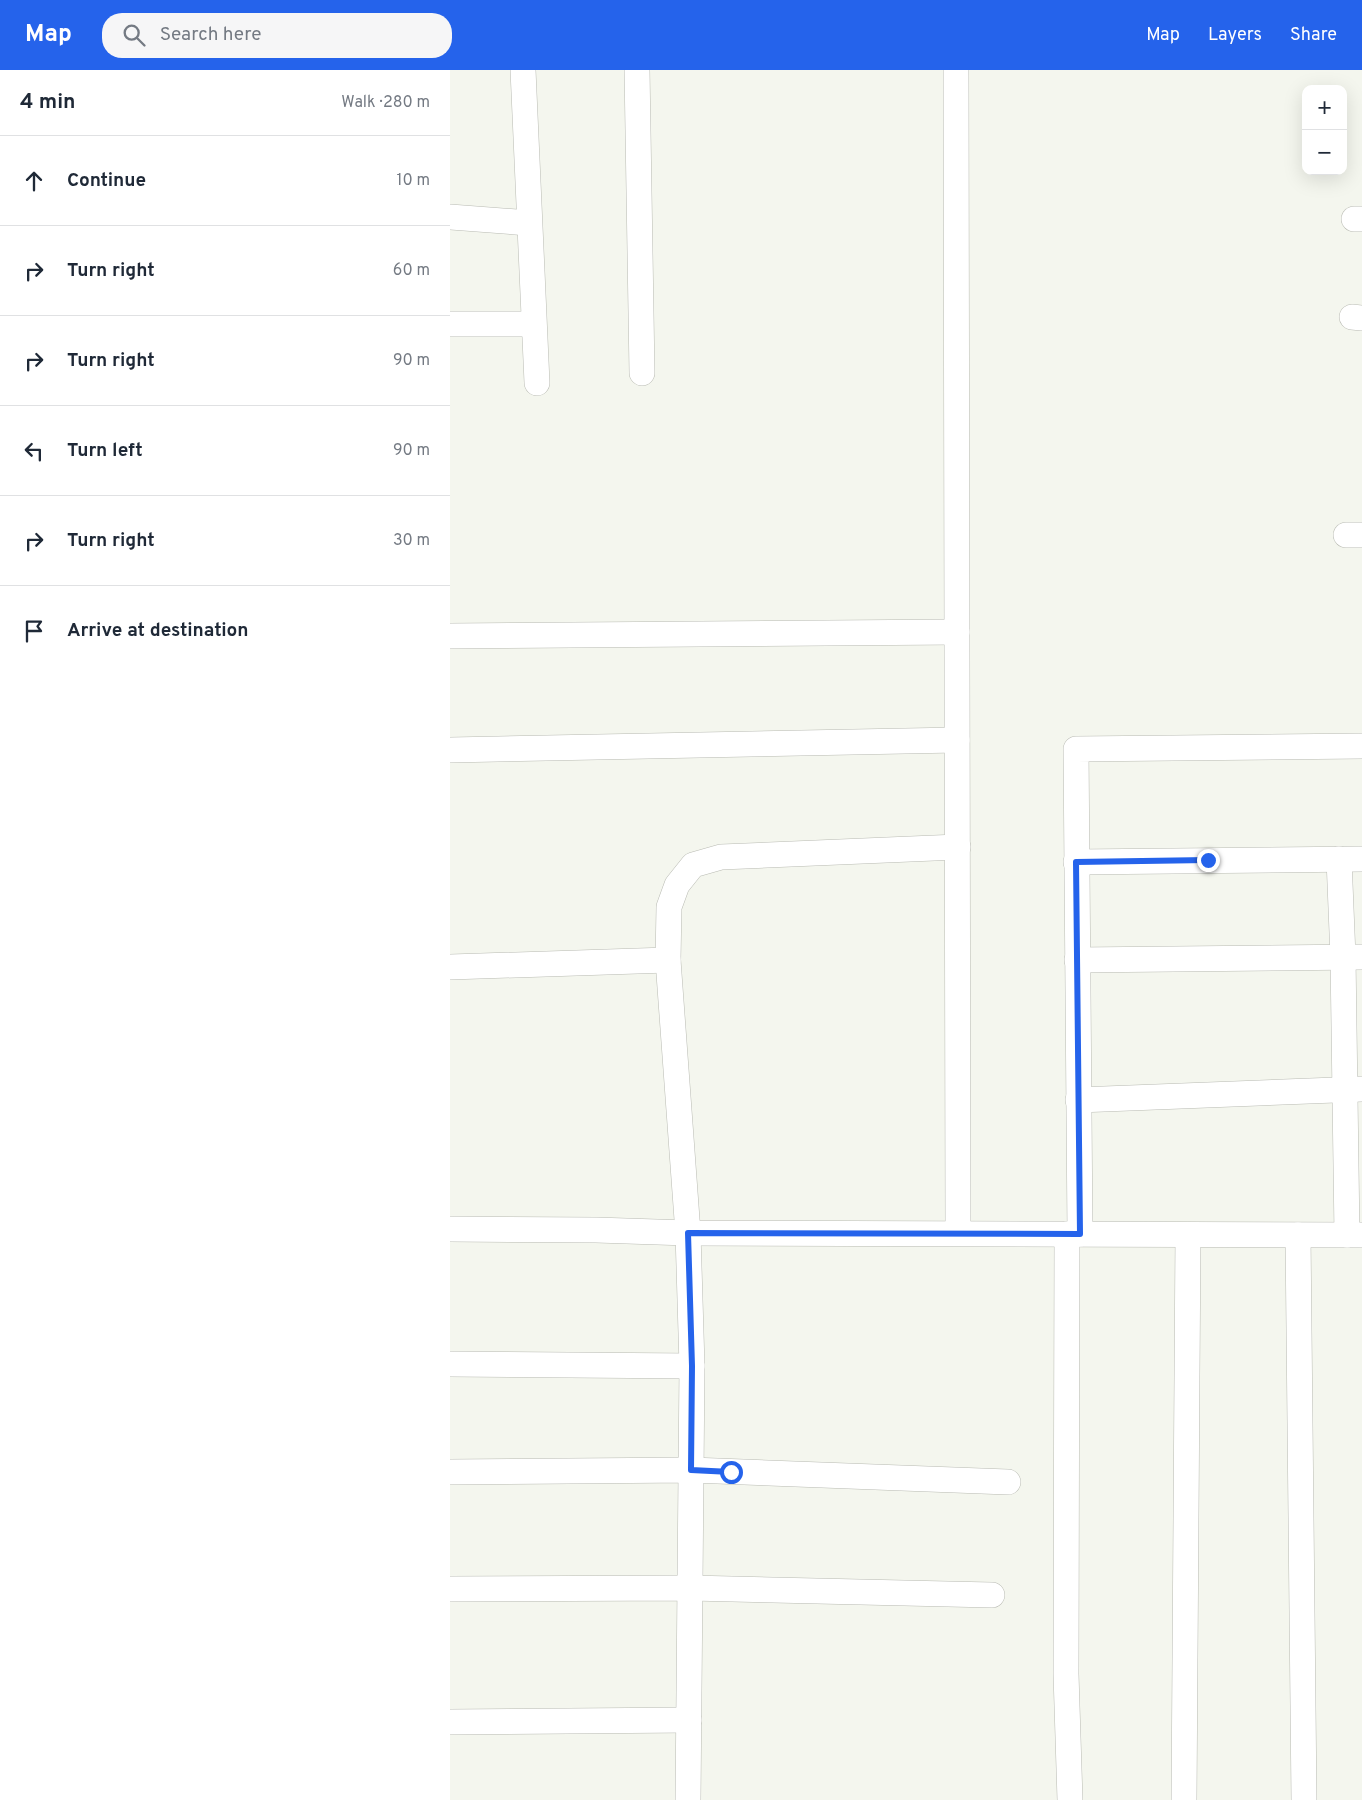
<!DOCTYPE html>
<meta charset="utf-8">
<style>
body{margin:0;font-family:Overpass,sans-serif;background:#f6f6f7;color:#1f2937}
.controls{position:absolute;right:15px;top:15px;display:grid;overflow:hidden;border-radius:10px;box-shadow:0 5px 20px #0002}
.controls button{width:45px;height:45px;display:grid;place-items:center;padding:0;border:0;border-bottom:1px solid #e0e1e3;background:#fff;color:#1f2937;font:25px sans-serif}
.stop{position:absolute;width:15px;height:15px;margin:-11px;border:4px solid #2563eb;border-radius:50%;background:#fff}
.stop.end{background:#2563eb;border-color:#fff;box-shadow:0 1px 5px #0008}
.list{margin:0;padding:0;list-style:none}
h2{display:flex;justify-content:space-between;align-items:center;height:65px;margin:0;padding:0 20px;font-size:21px}
h2 small{font-size:16px;font-weight:400;color:#747a83}
.list li{display:grid;grid-template-columns:32px 1fr auto;gap:15px;align-items:center;box-sizing:border-box;height:90px;padding:0 20px;border-top:1px solid #e0e1e3}
.list b{display:block;font-size:19px;white-space:nowrap}
.list em{font-size:16px;font-style:normal;color:#747a83}
.icon{flex:none;width:28px;height:28px;fill:none;stroke:currentColor;stroke-width:2;stroke-linecap:round;stroke-linejoin:round}
.map{position:relative;flex:none;width:912px;height:1730px;overflow:hidden}
header{display:flex;align-items:center;gap:30px;box-sizing:border-box;height:70px;padding:0 25px;background:#2563eb;color:#fff}
header strong{font-size:24px}
nav{display:flex;gap:28px;margin-inline-start:auto;font-size:18px}
.search{width:350px;height:45px;background:#f6f6f7;display:flex;align-items:center;gap:12px;box-sizing:border-box;padding:0 18px;border-radius:20px;color:#747a83;font-size:19px}
main{display:flex}
aside{flex:1;background:#fff}
.map>svg:first-child{display:block}
</style>
<header>
<strong>Map</strong>
<div class="search"><svg class="icon" aria-label="search" viewBox="0 0 24 24"><circle cx="10" cy="10" r="6"/><path d="M15 15l6 6"/></svg>Search here</div>
<nav><a>Map</a><a>Layers</a><a>Share</a></nav>
</header>
<main>
<aside>
<h2>4 min<small>Walk · 280 m</small></h2>
<ul class="list">
<li><svg class="icon" aria-label="ahead" viewBox="0 0 24 24"><path d="M12 20V5M6 11l6-6 6 6"/></svg><div><b>Continue</b></div><em>10 m</em></li>
<li><svg class="icon" aria-label="right" viewBox="0 0 24 24"><path d="M7 20v-9h11M14 6l5 5-5 5"/></svg><div><b>Turn right</b></div><em>60 m</em></li>
<li><svg class="icon" aria-label="right" viewBox="0 0 24 24"><path d="M7 20v-9h11M14 6l5 5-5 5"/></svg><div><b>Turn right</b></div><em>90 m</em></li>
<li><svg class="icon" aria-label="left" viewBox="0 0 24 24"><path d="M17 20v-9H6M10 6l-5 5 5 5"/></svg><div><b>Turn left</b></div><em>90 m</em></li>
<li><svg class="icon" aria-label="right" viewBox="0 0 24 24"><path d="M7 20v-9h11M14 6l5 5-5 5"/></svg><div><b>Turn right</b></div><em>30 m</em></li>
<li><svg class="icon" aria-label="arrive" viewBox="0 0 24 24"><path d="M6 21V4h12l-3 4 3 4H6"/></svg><div><b>Arrive at destination</b></div></li>
</ul>
</aside>
<div class="map">
<svg width="912" height="1730" viewBox="0 0 912 1730">
<rect width="100%" height="100%" fill="#f4f6ee"/>
<g fill="none" stroke-linecap="round" stroke-linejoin="round">
<g stroke="#b9bbb3" stroke-width="26">
<g id="street">
<polyline points="73,0 87,313"/>
<polyline points="187,0 192,303"/>
<polyline points="506,0 508,1163"/>
<polyline points="0,147 79,153"/>
<polyline points="904,149 912,149"/>
<polyline points="902,247 912,248"/>
<polyline points="0,254 83,254"/>
<polyline points="896,465 912,465"/>
<polyline points="0,566 507,562"/>
<polyline points="0,680 507,670"/>
<polyline points="889,789 893,887 897,1165"/>
<polyline points="626,792 912,789"/>
<polyline points="627,890 912,887"/>
<polyline points="0,897 218,890"/>
<polyline points="628,1030 912,1019"/>
<polyline points="0,1159 146,1160 238,1163 912,1165"/>
<polyline points="617,1164 616,1604 620,1730"/>
<polyline points="630,1164 626,679 912,676"/>
<polyline points="848,1165 854,1730"/>
<polyline points="0,1294 242,1296"/>
<polyline points="0,1402 241,1400 558,1412"/>
<polyline points="0,1519 240,1518 542,1525"/>
<polyline points="0,1652 239,1650"/>
<polyline points="238,1730 242,1296 238,1163 218,890 219,837 227,815 243,795 271,787 508,777"/>
<polyline points="734,1730 738,1165"/>
</g>
</g>
<use href="#street" stroke="#fff" stroke-width="25"/>
</g>
<g fill="none" stroke-linecap="round" stroke-linejoin="round">
<polyline stroke="#2563eb" stroke-width="6" points="281,1402 241,1400 242,1296 238,1163 630,1164 626,792 758,790"/>
</g>
</svg>
<div class="controls">
<button>+</button>
<button>−</button>
</div>
<div class="stop" style="left:281px;top:1402px"></div>
<div class="stop end" style="left:758px;top:790px"></div>
</div>
</main>
